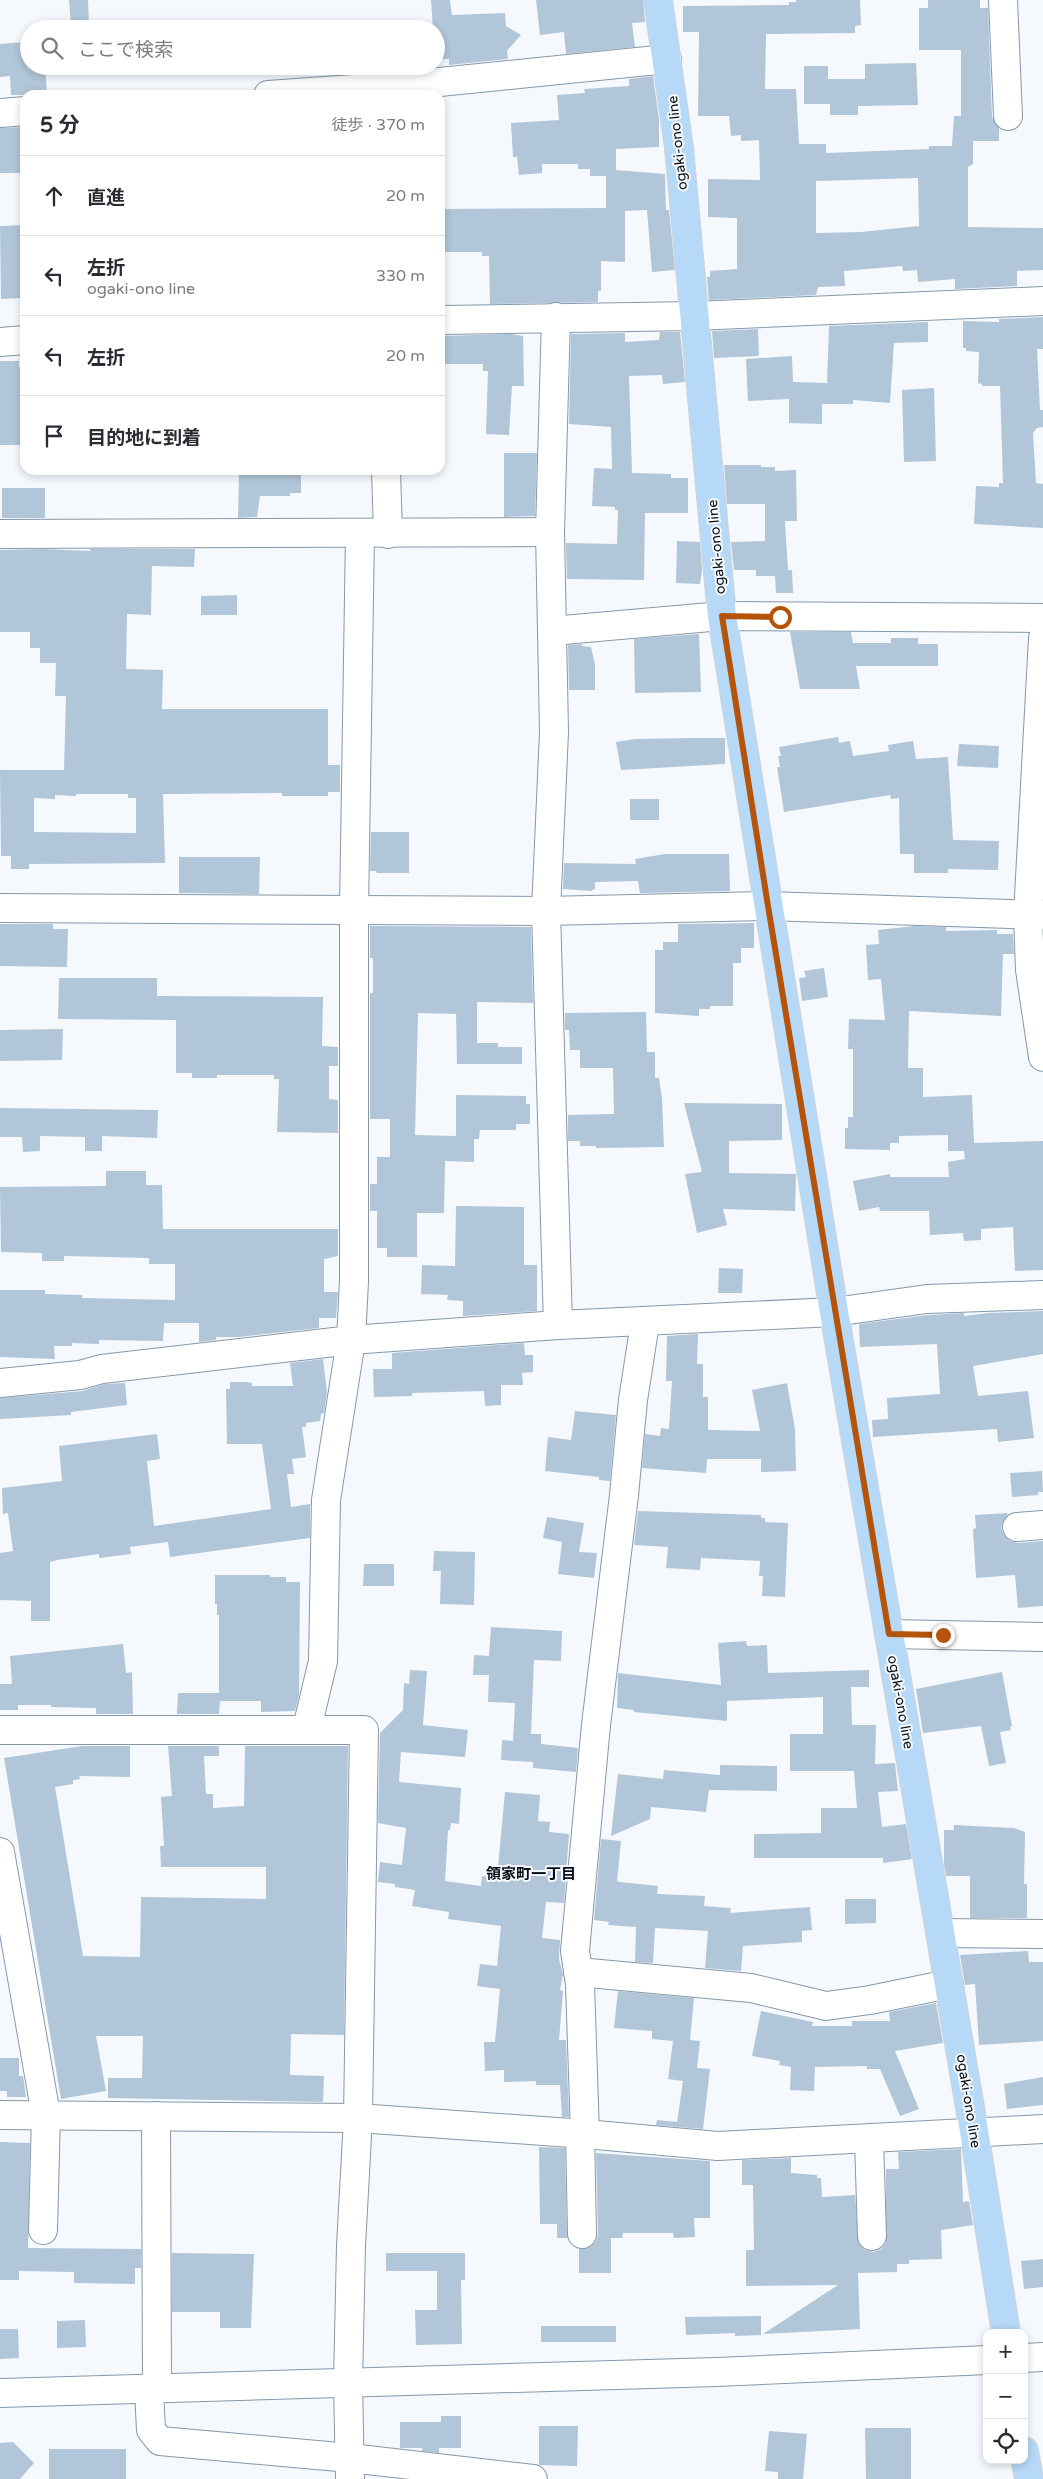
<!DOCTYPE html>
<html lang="ja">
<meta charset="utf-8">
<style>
body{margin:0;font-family:"Varela Round","Noto Sans JP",sans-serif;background:#f2f2f3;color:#2b2b33}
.controls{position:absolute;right:15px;bottom:15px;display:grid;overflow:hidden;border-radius:10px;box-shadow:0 2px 8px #0003}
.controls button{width:45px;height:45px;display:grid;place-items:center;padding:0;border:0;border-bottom:1px solid #e1e1e2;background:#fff;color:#2b2b33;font:25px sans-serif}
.stop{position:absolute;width:15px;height:15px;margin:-11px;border:4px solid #b45309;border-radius:50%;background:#fff}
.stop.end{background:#b45309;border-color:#fff;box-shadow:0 1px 5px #0008}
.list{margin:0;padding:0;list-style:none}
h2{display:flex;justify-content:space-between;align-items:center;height:65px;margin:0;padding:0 20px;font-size:21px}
h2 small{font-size:16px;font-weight:400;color:#7c7c81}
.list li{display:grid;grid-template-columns:32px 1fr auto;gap:15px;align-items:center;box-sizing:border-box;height:80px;padding:0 20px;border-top:1px solid #e1e1e2}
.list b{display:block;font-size:19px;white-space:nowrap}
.list p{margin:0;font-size:16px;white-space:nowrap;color:#7c7c81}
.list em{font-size:16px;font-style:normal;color:#7c7c81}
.icon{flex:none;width:28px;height:28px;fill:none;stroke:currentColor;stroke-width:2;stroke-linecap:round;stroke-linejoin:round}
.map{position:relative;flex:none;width:1043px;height:2479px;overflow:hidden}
.search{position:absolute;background:#fff;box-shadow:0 2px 8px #0003;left:20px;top:20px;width:425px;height:55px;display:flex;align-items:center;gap:12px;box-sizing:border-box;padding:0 18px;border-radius:28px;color:#7c7c81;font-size:19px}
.panel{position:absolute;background:#fff;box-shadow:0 2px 8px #0003;left:20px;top:90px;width:425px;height:385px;border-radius:15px}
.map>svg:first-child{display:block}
</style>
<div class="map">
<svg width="1043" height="2479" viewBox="0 0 1043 2479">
<rect width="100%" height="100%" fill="#f5f9fd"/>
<g fill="#b1c6d8" fill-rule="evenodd">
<polygon points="69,0 88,0 89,26 71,27"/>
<polygon points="431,0 450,0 452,15 505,13 506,26 521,35 507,51 508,59 449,65 449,59 436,59 436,29 433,29"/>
<polygon points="536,0 643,0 645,22 632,23 635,47 566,54 564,32 540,35"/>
<path d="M796,0H860L861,25L855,26V33L766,34L765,89H796L799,144H826V153L929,149V146H952L954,116H961V50H919V8H928V0H980V8H988L992,117L999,128V141H973V164L968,167V227L1043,228V270L1017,271V286L955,289V279L918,282L917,270L903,271L902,266L844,271L845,286L818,287L816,295L709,300L707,277H710V271L737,269V218L708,217V179L760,180L759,140L741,141V135L731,136L729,116H698L699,32H683V6L789,5V2H796ZM918,178L919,226L861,232L816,233V181Z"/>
<polygon points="24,42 29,43 29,66 45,66 47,95 11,95 10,76 0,77 0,44"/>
<polygon points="916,63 918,105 858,106 858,115 830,115 830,104 804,104 804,66 828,66 828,79 865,79 865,64"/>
<polygon points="653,76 659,120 659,147 616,149 616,170 665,174 666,210 669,210 675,270 652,272 647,210 625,211 625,262 601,261 601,291 598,291 598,302 490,304 489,256 482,256 482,252 440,252 440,209 606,208 606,176 590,176 590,169 578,169 578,164 542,164 542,173 519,175 517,157 513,157 511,123 559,120 557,95 585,93 584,89 629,86 629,79"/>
<polygon points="25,127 25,173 0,173 0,128"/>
<polygon points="25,225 25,298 1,299 0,226"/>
<polygon points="1043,317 1043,349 1037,349 1040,410 1043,410 1043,427 1037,428 1033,433 1036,483 1043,484 1043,528 974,524 976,486 999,487 999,483 1003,483 1000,386 982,386 982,384 978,383 979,352 966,351 966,348 963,348 963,321 999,322 999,319"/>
<polygon points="928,322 928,342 894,343 890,403 853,400 853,404 822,404 822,424 789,423 789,399 748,401 746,359 792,356 793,382 827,383 829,326"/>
<polygon points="758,329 759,356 714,358 712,331"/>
<polygon points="660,332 680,332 685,382 663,384 662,375 629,376 632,473 671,474 671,478 688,478 688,513 645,513 644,580 567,579 566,543 617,544 618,510 615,510 615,507 592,506 594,468 612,469 611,427 569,424 571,334 625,333 625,342 659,340"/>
<polygon points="511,334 523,336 524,386 512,386 509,435 486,434 488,371 483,371 483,364 440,364 440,336"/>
<polygon points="0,361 19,361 19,367 25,367 25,445 0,445"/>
<polygon points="934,388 936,461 904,462 902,390"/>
<polygon points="504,453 537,453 535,516 504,517"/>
<polygon points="724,465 761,465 761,467 775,467 775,471 796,470 797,521 785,521 788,570 792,570 793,593 776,593 775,576 756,576 756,570 734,570 731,542 765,541 765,504 727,504"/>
<polygon points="244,470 301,470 301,493 290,493 290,496 260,496 257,517 238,518 239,473 244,473"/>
<rect x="2" y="488" width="43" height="30"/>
<polygon points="677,541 700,542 702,571 700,584 676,583"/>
<path d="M44,549L90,551V549H195L194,567L152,566L151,615L127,614L126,669L163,670L162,709H328V765H340V792H328V796H282V793L163,794L165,863L29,864V869H11V856H1L0,770H64L66,696H55L56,663H40V648H30V632H0V550ZM76,794H128V798H136V833L34,832V798L55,799V795L76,796Z"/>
<polygon points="237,595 237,615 201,615 201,596"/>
<polygon points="790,632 851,632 853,643 891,643 891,638 918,638 918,644 938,644 938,666 856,666 860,689 800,689"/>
<polygon points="699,634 701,692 635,693 634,639"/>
<polygon points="582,644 582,646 591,647 595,665 595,690 569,690 568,645"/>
<polygon points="838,737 839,743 850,741 853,756 889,751 888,745 913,741 916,759 948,757 953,840 999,841 998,870 948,869 948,873 914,873 914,854 900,854 899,798 891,799 890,795 784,812 777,767 780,767 778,756 781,756 779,747"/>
<polygon points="697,738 725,738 725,764 621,770 616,742 635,739"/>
<polygon points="959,744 999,746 998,768 957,766"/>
<rect x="630" y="799" width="29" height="21"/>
<polygon points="371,832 409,832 409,873 377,873 376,871 370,871"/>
<polygon points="665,854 729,854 730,891 640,893 638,881 595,882 595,889 591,891 563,889 564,863 636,864 635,859"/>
<polygon points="179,857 260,857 259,894 179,893"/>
<polygon points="754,923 754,948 741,948 741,963 733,963 733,1006 710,1006 710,1009 699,1009 699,1016 655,1013 655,950 663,950 663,942 678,942 678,924"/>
<polygon points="0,924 53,924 53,929 68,929 67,967 0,966"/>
<polygon points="370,926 531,927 533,1003 477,1002 477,1043 498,1043 498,1047 522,1047 522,1064 457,1064 456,1014 418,1013 415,1135 456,1136 456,1095 526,1096 526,1104 530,1104 530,1124 516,1124 516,1130 480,1130 479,1139 474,1139 474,1162 445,1161 444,1213 417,1213 417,1257 387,1257 387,1248 377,1248 377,1211 370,1211 370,1184 377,1184 377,1157 390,1157 390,1119 370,1119 370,993 373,993 373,958 370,958"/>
<polygon points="915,926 946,927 946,931 997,930 997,934 1013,934 1014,954 1003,954 1001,1016 909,1011 908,1068 923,1068 923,1097 972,1095 974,1143 1043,1141 1043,1270 1015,1271 1013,1227 981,1229 981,1240 964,1241 963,1233 930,1235 929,1211 880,1211 879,1207 859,1211 853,1181 890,1174 890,1177 949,1177 948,1162 965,1159 964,1151 948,1151 948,1135 899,1136 899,1143 890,1143 890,1150 845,1149 845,1128 848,1128 848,1117 853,1117 853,1049 848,1049 849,1019 885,1020 881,979 868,980 866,945 879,944 878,930"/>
<polygon points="824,968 828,997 802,1001 799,978 806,977 804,971"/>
<polygon points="59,978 157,978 157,996 323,997 322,1046 338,1047 338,1066 329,1066 329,1099 338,1100 338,1133 277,1132 279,1079 274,1079 274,1075 217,1075 217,1078 192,1078 192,1073 176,1073 176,1020 58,1019"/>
<polygon points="646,1012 647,1052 655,1052 655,1078 659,1078 662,1099 664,1147 596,1148 596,1146 580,1146 580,1141 568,1141 568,1115 614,1114 613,1068 580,1068 580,1050 570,1050 569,1030 565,1030 565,1013"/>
<polygon points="63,1029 62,1060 0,1061 0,1030"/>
<polygon points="684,1103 782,1104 782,1140 729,1141 729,1173 796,1174 795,1211 723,1209 727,1225 697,1233 685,1174 702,1172"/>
<polygon points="0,1108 158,1110 157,1138 102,1136 102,1151 85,1151 85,1137 40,1136 40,1151 23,1152 22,1137 0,1137"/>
<polygon points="106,1171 146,1171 146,1185 162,1185 163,1229 338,1229 338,1256 324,1259 324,1292 338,1292 336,1318 319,1318 319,1328 239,1337 216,1337 216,1340 199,1342 199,1323 164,1323 163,1341 99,1340 99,1344 72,1343 72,1346 54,1346 55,1359 0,1357 0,1290 45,1290 45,1294 82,1295 82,1298 175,1300 175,1264 149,1264 149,1258 64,1256 64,1261 42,1261 42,1253 1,1252 0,1187 106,1186"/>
<polygon points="456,1206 524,1207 524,1265 537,1265 537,1311 463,1316 463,1301 447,1300 448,1295 421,1294 422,1265 455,1266"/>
<polygon points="719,1268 743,1269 742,1293 718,1293"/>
<polygon points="1043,1311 1043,1354 973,1366 978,1396 1028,1391 1034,1438 998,1442 997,1429 873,1437 872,1420 888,1419 887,1398 940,1394 937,1344 860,1347 859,1324 928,1315 964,1313 964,1316 988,1313"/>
<polygon points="698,1334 697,1364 703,1364 703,1397 708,1397 708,1430 760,1431 752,1390 787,1383 795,1429 796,1471 761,1472 761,1459 707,1459 706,1473 642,1468 645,1434 660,1436 661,1428 669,1429 672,1381 666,1381 667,1336"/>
<polygon points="524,1343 525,1355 533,1355 533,1372 522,1373 523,1385 501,1385 501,1405 485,1406 484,1391 412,1393 412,1396 374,1397 373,1369 392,1369 392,1353"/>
<polygon points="323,1359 327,1392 324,1413 321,1414 320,1421 306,1423 306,1427 302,1427 306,1457 292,1459 294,1474 287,1474 291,1507 310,1504 310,1538 170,1557 168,1542 130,1547 131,1554 99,1558 99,1554 57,1560 50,1562 50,1621 31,1621 31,1601 0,1600 0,1553 13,1551 8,1513 3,1514 2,1488 62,1481 59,1446 157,1434 160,1459 147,1461 154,1526 271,1509 262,1444 227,1444 226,1389 230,1389 230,1382 247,1382 252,1383 252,1386 293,1386 290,1363"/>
<polygon points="125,1383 127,1405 71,1412 71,1415 0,1419 0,1398 82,1391 105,1384"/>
<polygon points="575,1411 616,1415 610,1481 599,1480 599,1477 545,1471 548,1437 571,1440"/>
<polygon points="1042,1471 1043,1492 1038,1492 1038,1495 1012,1497 1010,1473"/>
<polygon points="638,1511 761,1515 761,1518 765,1518 765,1522 788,1523 785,1597 762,1596 763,1576 759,1576 760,1561 701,1558 700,1570 666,1568 668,1547 634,1545"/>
<polygon points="1008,1513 1001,1528 1004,1535 1010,1541 1018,1543 1043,1541 1043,1606 1018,1608 1015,1575 976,1578 973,1529 976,1528 975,1515"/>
<polygon points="547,1517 584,1523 579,1552 597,1553 594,1578 558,1574 562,1542 543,1538"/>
<polygon points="434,1551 475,1552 474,1605 440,1604 441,1571 433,1571"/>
<polygon points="364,1564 394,1564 394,1586 363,1586"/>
<polygon points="215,1575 270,1575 270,1577 286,1577 286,1582 300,1582 299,1695 295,1711 261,1712 261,1701 220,1701 219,1714 177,1714 178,1693 219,1693 219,1615 217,1615 217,1604 215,1604"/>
<polygon points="491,1627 562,1631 561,1661 534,1660 531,1734 541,1734 541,1744 578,1748 576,1772 533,1768 533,1762 501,1760 502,1740 513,1741 515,1703 488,1702 489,1675 473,1675 474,1655 489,1656"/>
<polygon points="746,1641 747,1646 767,1645 768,1673 869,1670 869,1687 851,1687 852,1725 876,1725 875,1764 895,1763 898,1791 878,1792 882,1827 906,1824 912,1859 883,1863 883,1858 754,1858 754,1834 821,1833 821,1808 857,1808 854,1771 790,1771 790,1734 823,1734 823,1697 727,1701 727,1721 634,1712 634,1710 617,1708 618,1673 721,1685 718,1643"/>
<polygon points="123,1644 126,1673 132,1672 133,1714 96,1714 96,1708 51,1707 51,1705 18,1705 18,1710 0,1710 0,1684 12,1684 10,1656"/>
<polygon points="410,1670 427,1671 423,1725 468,1730 465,1757 401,1752 399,1782 461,1788 459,1824 451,1823 450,1830 448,1830 445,1881 481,1886 482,1876 497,1878 505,1792 540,1795 538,1821 550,1822 549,1832 569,1834 564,1903 546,1902 542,1938 560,1940 559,1959 563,1974 560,1990 563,1991 559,2040 566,2040 569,2117 562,2117 560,2085 536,2085 536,2081 504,2082 504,2070 485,2071 484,2042 495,2042 500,1989 477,1986 480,1964 497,1966 501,1926 448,1919 449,1912 412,1906 415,1890 395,1887 395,1884 378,1882 380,1862 402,1865 406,1828 378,1823 380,1733 403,1710 404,1683 409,1684"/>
<polygon points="1002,1672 1012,1726 1010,1727 1011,1730 1000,1732 1006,1763 989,1766 981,1726 923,1733 916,1689"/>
<polygon points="82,1746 130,1746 130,1777 79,1776 80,1779 73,1780 73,1784 55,1787 83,1956 140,1957 141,1897 266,1899 266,1867 161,1867 160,1846 164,1846 161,1797 172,1796 168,1746 219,1746 219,1756 204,1756 206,1794 213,1794 213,1808 244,1806 245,1746 348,1746 344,2035 291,2034 290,2075 324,2076 323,2102 108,2098 108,2078 142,2078 143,2036 96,2036 106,2091 61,2099 4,1758"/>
<polygon points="720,1765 777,1766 777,1791 709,1790 706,1812 651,1807 650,1819 611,1836 618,1774 663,1779 664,1770 720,1775"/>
<polygon points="954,1825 1014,1828 1025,1832 1024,1884 1027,1884 1027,1918 970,1918 970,1876 946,1876 944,1864 944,1830 954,1830"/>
<polygon points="601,1839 621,1841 617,1881 620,1882 658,1886 657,1894 705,1896 704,1906 731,1908 730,1913 810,1907 812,1930 802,1931 802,1942 743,1946 741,1971 705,1968 708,1931 655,1928 653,1963 635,1962 636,1927 608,1925 609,1922 594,1920"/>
<polygon points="845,1899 876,1899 876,1923 845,1924"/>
<polygon points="1028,1951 1029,1962 1043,1962 1043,2041 979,2045 975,1984 965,1985 960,1955"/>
<polygon points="618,1991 694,1998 690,2040 700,2041 697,2068 710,2069 703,2129 656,2125 657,2120 677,2122 683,2081 668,2079 673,2041 652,2039 652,2031 614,2028"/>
<polygon points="936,2003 943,2043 895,2051 919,2109 900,2116 880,2069 867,2069 867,2066 815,2067 814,2091 790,2090 791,2067 779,2065 780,2061 752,2056 761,2011 813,2022 812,2026 852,2026 852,2021 890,2021 889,2012"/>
<polygon points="0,2058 19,2058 19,2076 23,2076 26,2097 7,2097 7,2091 0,2091"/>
<polygon points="1043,2077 1043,2105 1007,2109 1004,2084"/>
<polygon points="0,2142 30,2143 28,2248 141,2249 141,2268 135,2268 135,2284 74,2283 74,2272 19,2271 19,2280 0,2280"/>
<polygon points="539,2147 565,2148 567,2238 557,2238 557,2224 540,2224"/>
<polygon points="961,2149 963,2202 969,2201 973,2225 941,2230 942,2259 909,2260 909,2264 897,2264 897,2272 858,2273 860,2329 763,2334 838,2285 746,2286 746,2250 754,2250 753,2185 742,2185 742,2160 791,2158 791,2173 817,2175 817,2178 821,2178 822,2197 855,2195 859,2244 865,2250 873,2252 881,2249 886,2243 886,2169 899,2169 898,2152"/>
<polygon points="596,2153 710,2161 710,2218 694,2218 695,2237 674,2238 673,2233 623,2233 622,2238 611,2238 611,2273 579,2273 579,2249 590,2247 596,2241 598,2234"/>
<polygon points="172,2253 254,2254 251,2328 220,2328 220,2312 172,2312"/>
<polygon points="386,2253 465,2253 465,2280 461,2280 462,2344 416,2345 415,2310 437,2310 437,2271 386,2271"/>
<polygon points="1043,2259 1043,2287 1024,2289 1021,2261"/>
<polygon points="761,2316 761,2335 735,2336 735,2333 686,2335 685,2317"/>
<polygon points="85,2320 86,2347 57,2348 57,2321"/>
<rect x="541" y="2326" width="75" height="16"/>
<polygon points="0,2329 18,2329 19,2358 0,2359"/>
<polygon points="441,2416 461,2416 461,2448 439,2448 439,2453 422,2451 422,2448 400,2448 400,2422 441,2422"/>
<polygon points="539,2426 578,2426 577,2466 539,2465"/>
<polygon points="865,2428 911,2428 911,2479 866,2479"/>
<polygon points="769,2431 807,2434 803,2479 778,2479 778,2472 765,2471"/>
<polygon points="13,2442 34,2463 20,2479 0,2479 0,2443"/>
<rect x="49" y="2449" width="77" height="30"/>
</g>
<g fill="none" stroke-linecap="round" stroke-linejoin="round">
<g stroke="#8598aa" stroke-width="30">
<g id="minor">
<polyline points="1003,0 1008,116"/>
<polyline points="268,95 410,85 667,59"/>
<polyline points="0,113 25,111"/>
<polyline points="556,317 550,532 554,732 546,911 558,1325"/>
<polyline points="440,320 694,316 1043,301"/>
<polyline points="0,342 25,340"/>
<polyline points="386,470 388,534"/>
<polyline points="0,534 550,532"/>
<polyline points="552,631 722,616 1043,618"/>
<polyline points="1043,638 1028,915 1030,970 1043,1057"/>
<polyline points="0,908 546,911 767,906 1043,915"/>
<polyline points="0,1383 80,1375 102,1369 351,1340 558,1325 834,1312 927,1299 1043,1295"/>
<polyline points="1017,1527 1043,1525"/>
<polyline points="889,1634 1043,1637"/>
<polyline points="307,1728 323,1661 326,1500 351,1340 354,1281 354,910 360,534"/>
<polyline points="0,1730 364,1730 358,2118 351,2246 348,2383 350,2479"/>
<polyline points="0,1852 46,2115 43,2230"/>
<polyline points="941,1933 1043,1934"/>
<polyline points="578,1972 751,1988 826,2006 870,2000 949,1984"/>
<polyline points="0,2115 358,2118 585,2134 718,2146 1043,2129"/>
<polyline points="156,2116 157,2389"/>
<polyline points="580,2133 582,2234"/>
<polyline points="585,2134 580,1984 575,1951 596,1725 624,1495 633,1400 645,1323"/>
<polyline points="869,2139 872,2236"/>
<polyline points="1024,2358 1043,2357"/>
<polyline points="149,2390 151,2430 160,2441 350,2458 533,2479"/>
<polyline points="0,2393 717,2372 987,2360"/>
</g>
</g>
<g stroke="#d2d3d5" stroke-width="30">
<g id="major">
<polyline points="658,0 679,148 722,616 834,1312 974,2131 1006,2333"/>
<polyline points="1024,2451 1029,2479"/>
</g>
</g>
<use href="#minor" stroke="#fff" stroke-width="28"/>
<use href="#major" stroke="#b6d9f7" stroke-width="28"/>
</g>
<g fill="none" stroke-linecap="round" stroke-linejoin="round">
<polyline stroke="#b45309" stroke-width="6" points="780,617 722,616 768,906 889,1634 943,1635"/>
</g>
<g text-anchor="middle" stroke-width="4" stroke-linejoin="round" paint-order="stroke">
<g font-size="14" fill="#070d14" stroke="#f5f9fd">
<text transform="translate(677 143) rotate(-96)" y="5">ogaki-ono line</text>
<text transform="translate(716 547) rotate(-95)" y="5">ogaki-ono line</text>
<text transform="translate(901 1702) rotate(80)" y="5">ogaki-ono line</text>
<text transform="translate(969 2101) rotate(81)" y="5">ogaki-ono line</text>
</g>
<g font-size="15" font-weight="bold" fill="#070d14" stroke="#f5f9fd">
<text x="531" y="1879">領家町一丁目</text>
</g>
</g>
</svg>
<div class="controls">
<button>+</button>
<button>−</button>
<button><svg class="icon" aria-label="locate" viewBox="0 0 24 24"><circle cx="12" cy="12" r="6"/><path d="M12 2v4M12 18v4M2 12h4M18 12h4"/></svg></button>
</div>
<div class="stop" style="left:780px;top:617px"></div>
<div class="stop end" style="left:943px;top:1635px"></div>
<div class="search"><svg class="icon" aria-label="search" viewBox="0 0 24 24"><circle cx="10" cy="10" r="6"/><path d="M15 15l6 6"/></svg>ここで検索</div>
<section class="panel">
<h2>5 分<small>徒歩 · 370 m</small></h2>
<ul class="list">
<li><svg class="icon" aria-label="ahead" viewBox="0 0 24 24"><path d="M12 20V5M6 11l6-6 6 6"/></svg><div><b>直進</b></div><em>20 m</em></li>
<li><svg class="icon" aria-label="left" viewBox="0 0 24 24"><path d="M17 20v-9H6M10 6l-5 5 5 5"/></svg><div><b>左折</b><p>ogaki-ono line</p></div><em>330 m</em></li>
<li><svg class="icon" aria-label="left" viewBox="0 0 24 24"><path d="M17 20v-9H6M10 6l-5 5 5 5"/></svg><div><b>左折</b></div><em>20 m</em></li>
<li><svg class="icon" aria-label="arrive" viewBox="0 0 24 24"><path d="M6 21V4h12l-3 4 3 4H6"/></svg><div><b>目的地に到着</b></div></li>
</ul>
</section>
</div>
